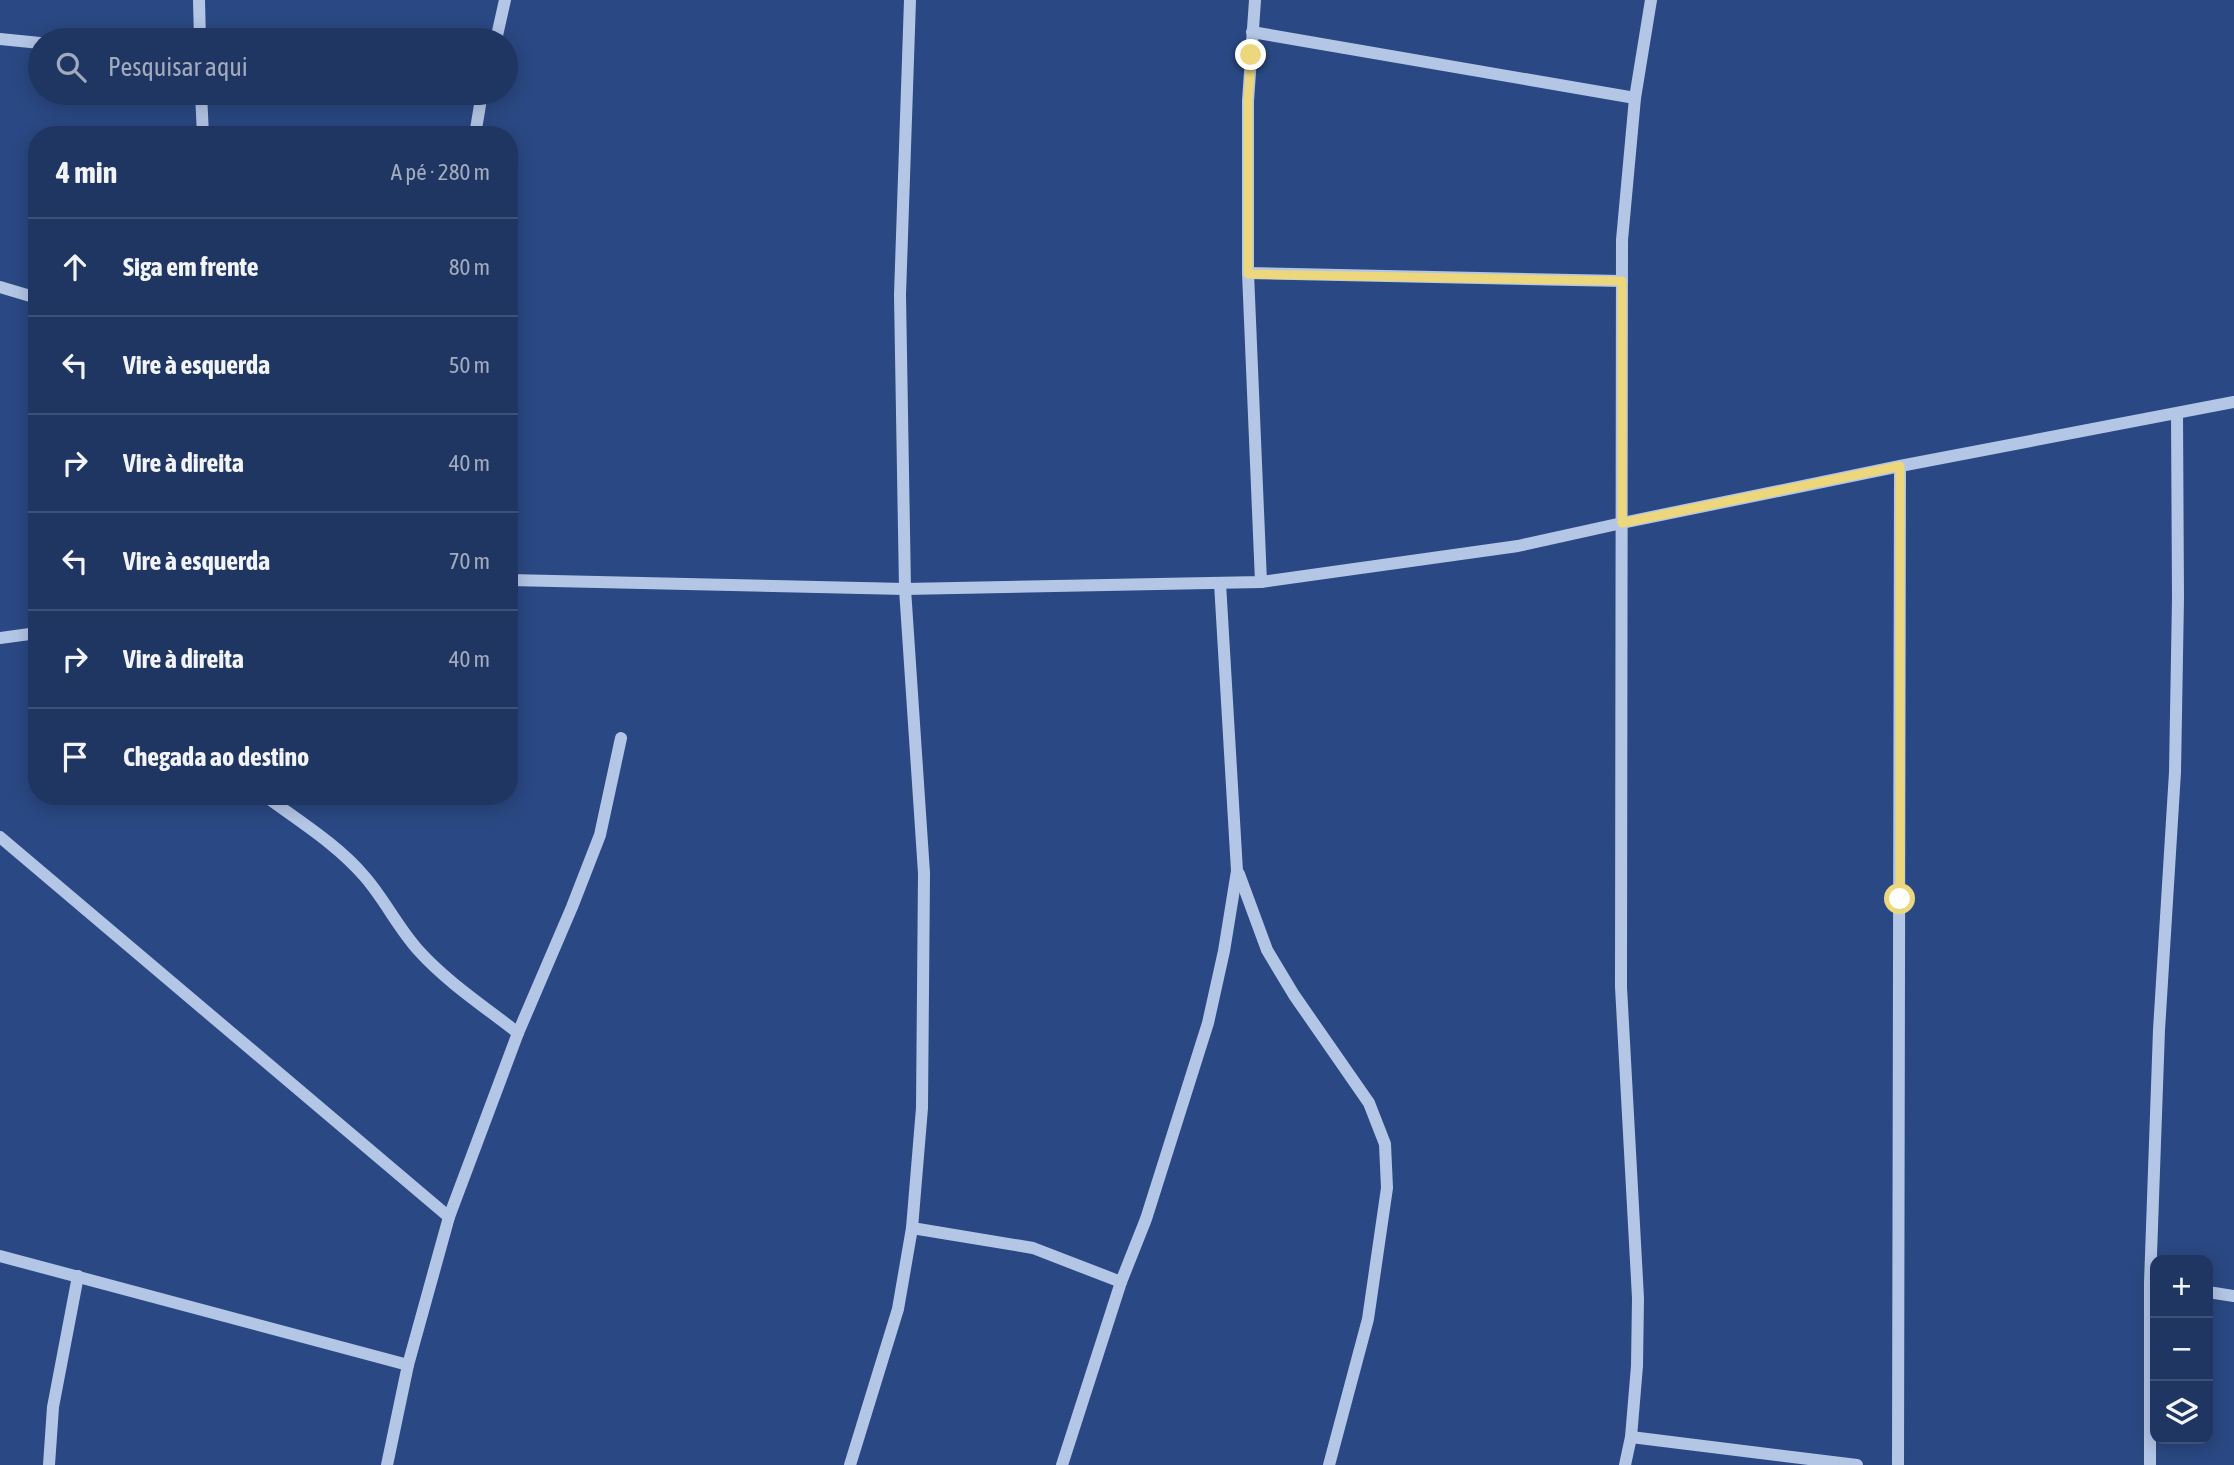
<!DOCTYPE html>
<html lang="pt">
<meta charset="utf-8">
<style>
body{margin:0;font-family:"Asap Condensed",sans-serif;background:#2d416b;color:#f1f3f6}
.controls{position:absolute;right:21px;bottom:21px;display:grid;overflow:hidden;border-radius:14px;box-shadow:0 4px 18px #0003}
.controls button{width:63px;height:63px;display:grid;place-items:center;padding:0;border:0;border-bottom:2px solid #3d5077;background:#203662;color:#f1f3f6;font:35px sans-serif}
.stop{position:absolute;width:21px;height:21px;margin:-16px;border:5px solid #ecd77c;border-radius:50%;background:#fff}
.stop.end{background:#ecd77c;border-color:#fff;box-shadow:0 2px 7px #0008}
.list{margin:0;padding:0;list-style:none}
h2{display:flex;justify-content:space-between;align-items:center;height:91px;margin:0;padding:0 28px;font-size:30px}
h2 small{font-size:23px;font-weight:400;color:#a2abbe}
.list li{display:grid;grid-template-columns:46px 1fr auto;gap:21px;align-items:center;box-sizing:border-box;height:98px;padding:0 28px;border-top:2px solid #3d5077}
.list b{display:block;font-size:26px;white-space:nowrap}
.list em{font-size:23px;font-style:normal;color:#a2abbe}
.icon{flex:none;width:38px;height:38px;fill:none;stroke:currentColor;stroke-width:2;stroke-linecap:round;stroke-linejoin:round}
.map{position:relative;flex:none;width:2234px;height:1465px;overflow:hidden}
.search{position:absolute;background:#203662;box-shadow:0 4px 18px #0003;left:28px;top:28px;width:490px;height:77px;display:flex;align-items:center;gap:18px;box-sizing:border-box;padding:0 24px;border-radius:38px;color:#a2abbe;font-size:26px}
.panel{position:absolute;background:#203662;box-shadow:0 4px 18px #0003;left:28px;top:126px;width:490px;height:679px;border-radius:28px}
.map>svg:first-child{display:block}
</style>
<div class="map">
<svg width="2234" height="1465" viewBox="0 0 2234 1465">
<rect width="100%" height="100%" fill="#2a4883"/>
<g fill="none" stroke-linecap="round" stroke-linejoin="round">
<g stroke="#b4c6e6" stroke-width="12">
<polyline points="199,0 200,40"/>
<polyline points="1255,0 1248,101 1248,273 1261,582"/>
<polyline points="1252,32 1635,98"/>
<polyline points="0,39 40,43"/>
<polyline points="496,40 505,0"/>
<polyline points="201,93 203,135"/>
<polyline points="475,135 482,93"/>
<polyline points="1248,273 1622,281"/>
<polyline points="0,287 37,298"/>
<polyline points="509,580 905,589 1261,582 1518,546 1622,523 1900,466 2234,402"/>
<polyline points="0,638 37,633"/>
<path d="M265,796C299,821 338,845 365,877C385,900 398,928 419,951C447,982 485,1007 518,1033"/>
<polyline points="0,837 449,1217"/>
<polyline points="1239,874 1267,950 1294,995 1369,1103 1385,1144 1387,1188 1368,1319 1329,1465"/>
<polyline points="912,1228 1033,1248 1121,1282"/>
<polyline points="0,1256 408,1365"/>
<polyline points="2208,1292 2234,1296"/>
<polyline points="1631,1437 1857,1465"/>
<polyline points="49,1465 53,1407 78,1276"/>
<polyline points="387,1465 408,1365 449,1217 518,1033 572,907 600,835 621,738"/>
<polyline points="850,1465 898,1309 912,1228 922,1108 924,873 905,589 900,295 910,0"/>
<polyline points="1062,1465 1121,1282 1146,1219 1208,1023 1224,951 1237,871 1220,583"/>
<polyline points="1625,1465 1631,1437 1637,1366 1638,1298 1621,987 1622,240 1635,98 1651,0"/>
<polyline points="1898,1465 1900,466"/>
<polyline points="2150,1465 2150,1283 2159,1030 2175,772 2178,598 2177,414"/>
</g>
</g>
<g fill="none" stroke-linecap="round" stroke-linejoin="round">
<polyline stroke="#ecd77c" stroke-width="9" points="1251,55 1248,101 1248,274 1622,281 1622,523 1900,466 1900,899"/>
</g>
</svg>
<div class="controls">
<button>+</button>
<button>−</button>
<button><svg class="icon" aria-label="layers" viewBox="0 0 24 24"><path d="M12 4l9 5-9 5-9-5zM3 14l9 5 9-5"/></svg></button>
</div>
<div class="stop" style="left:1900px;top:899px"></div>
<div class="stop end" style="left:1251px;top:55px"></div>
<div class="search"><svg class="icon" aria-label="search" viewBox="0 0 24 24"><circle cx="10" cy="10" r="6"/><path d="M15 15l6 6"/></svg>Pesquisar aqui</div>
<section class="panel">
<h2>4 min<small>A pé · 280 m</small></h2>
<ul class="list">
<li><svg class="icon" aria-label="ahead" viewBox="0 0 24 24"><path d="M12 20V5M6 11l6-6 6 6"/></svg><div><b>Siga em frente</b></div><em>80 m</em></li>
<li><svg class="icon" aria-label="left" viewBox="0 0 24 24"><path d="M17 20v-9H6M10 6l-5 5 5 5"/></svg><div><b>Vire à esquerda</b></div><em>50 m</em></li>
<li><svg class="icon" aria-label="right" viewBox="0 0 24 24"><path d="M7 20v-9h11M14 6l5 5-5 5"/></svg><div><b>Vire à direita</b></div><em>40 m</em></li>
<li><svg class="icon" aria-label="left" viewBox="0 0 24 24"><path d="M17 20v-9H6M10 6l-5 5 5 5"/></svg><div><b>Vire à esquerda</b></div><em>70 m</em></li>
<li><svg class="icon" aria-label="right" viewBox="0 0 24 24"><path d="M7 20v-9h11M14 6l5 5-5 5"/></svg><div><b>Vire à direita</b></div><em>40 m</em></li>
<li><svg class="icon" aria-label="arrive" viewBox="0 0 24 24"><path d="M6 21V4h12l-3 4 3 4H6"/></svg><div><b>Chegada ao destino</b></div></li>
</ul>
</section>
</div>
